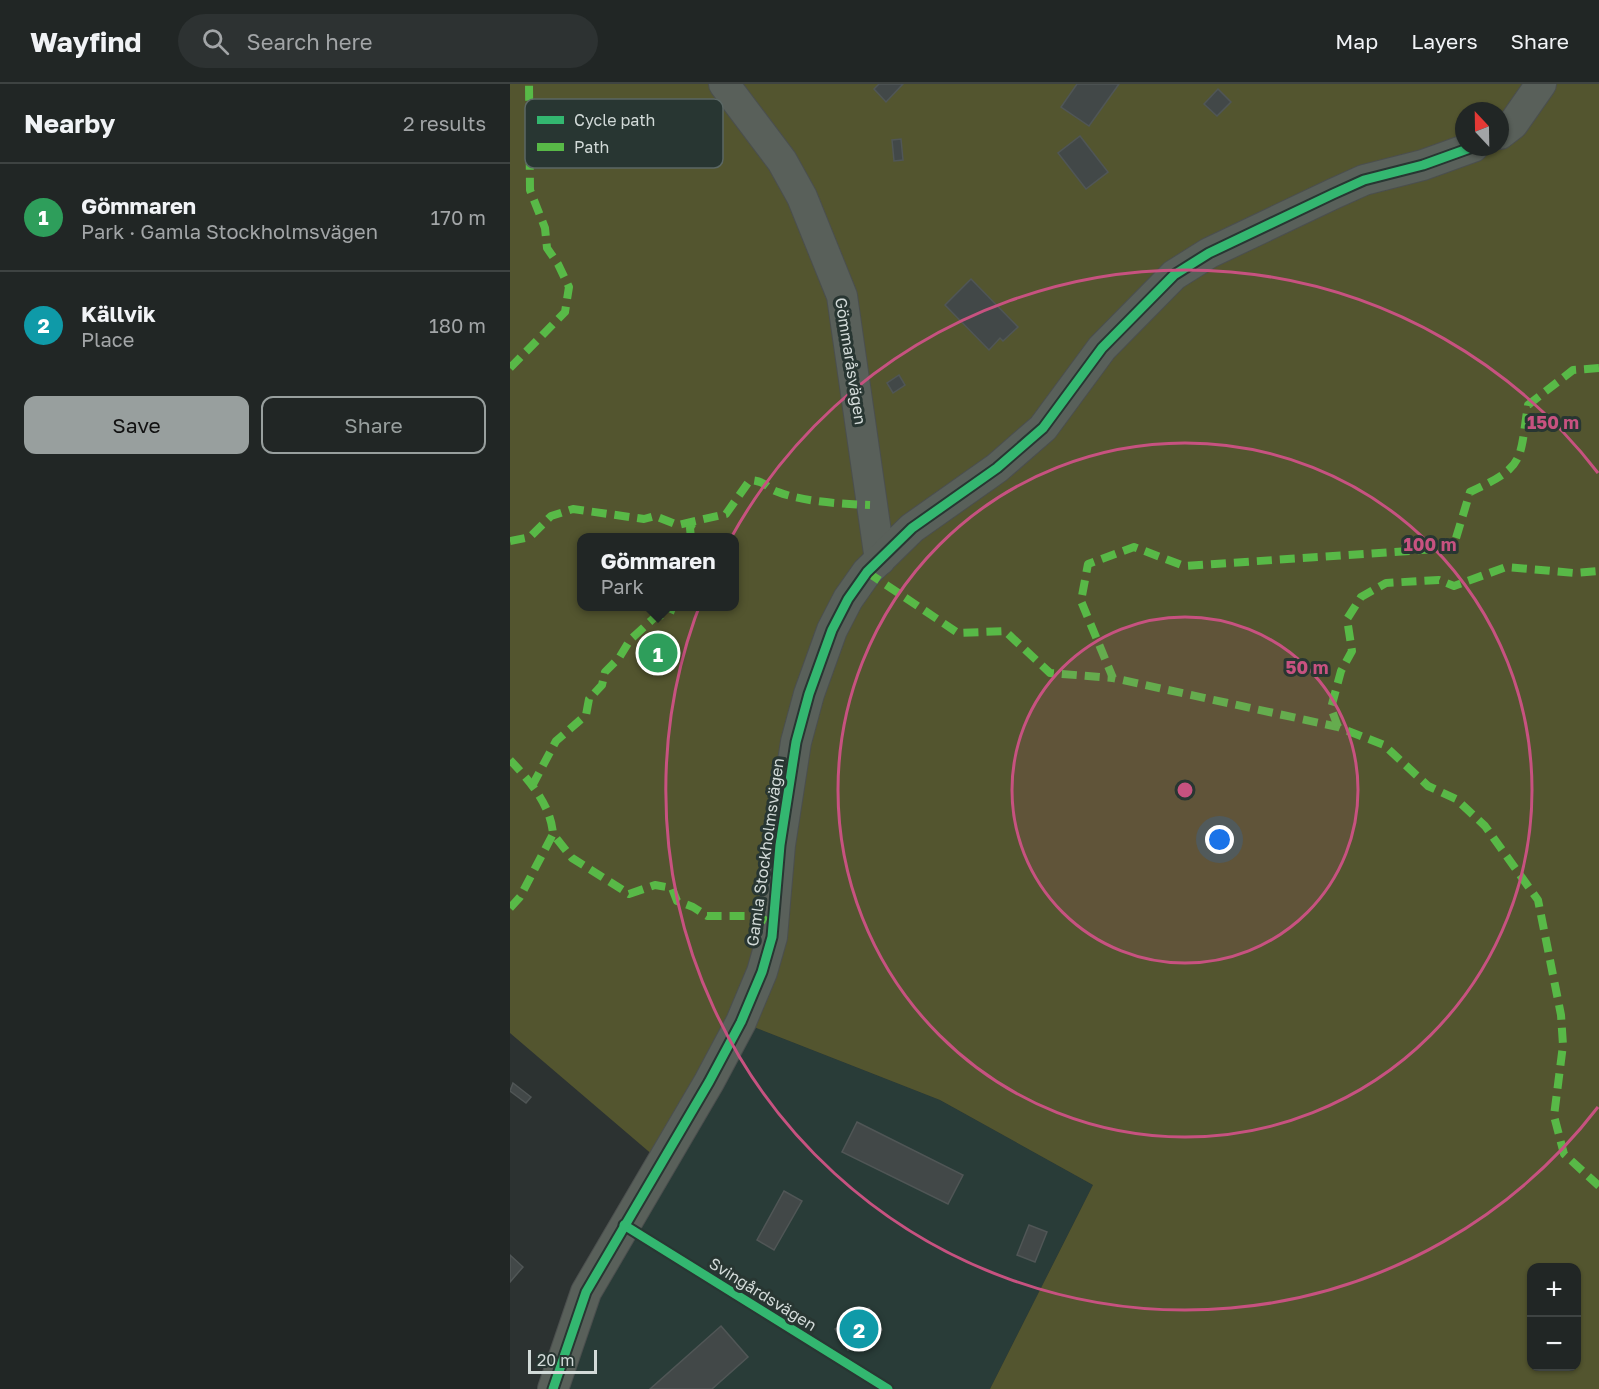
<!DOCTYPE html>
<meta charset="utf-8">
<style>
body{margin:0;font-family:"Golos Text",sans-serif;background:#2d3232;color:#f1f3f6}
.controls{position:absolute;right:18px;bottom:18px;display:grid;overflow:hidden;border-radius:12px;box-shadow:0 2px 4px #0004}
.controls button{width:54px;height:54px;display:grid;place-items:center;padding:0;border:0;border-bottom:2px solid #3e4342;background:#212625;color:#f1f3f6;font:30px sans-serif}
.compass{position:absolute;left:945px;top:18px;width:54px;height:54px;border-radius:50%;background:#212625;box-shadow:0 2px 4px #0004;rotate:338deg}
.scale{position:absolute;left:18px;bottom:15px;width:69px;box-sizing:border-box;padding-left:6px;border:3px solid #d2dad8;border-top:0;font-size:16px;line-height:21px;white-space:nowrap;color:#d2dad8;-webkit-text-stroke:4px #283632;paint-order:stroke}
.you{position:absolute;left:710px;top:756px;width:21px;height:21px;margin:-15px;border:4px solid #fff;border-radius:50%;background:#1a73e8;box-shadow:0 0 0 9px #1a73e833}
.badge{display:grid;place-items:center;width:39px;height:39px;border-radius:50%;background:#989f9e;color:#fff;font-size:20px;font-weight:700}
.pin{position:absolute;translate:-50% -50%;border:3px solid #fff;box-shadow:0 2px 6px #0006}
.popup{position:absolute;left:67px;top:449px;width:162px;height:78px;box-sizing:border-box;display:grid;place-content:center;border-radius:12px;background:#212625;filter:drop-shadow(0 2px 4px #0005);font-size:20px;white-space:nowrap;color:#a2a5a7}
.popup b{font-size:22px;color:#f1f3f6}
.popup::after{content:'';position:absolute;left:50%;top:100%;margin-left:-12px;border:12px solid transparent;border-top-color:#212625}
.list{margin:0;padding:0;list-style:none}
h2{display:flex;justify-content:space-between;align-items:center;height:78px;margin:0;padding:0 24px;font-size:26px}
h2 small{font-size:20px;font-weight:400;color:#a2a5a7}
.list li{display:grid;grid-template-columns:39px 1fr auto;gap:18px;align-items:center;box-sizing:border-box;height:108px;padding:0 24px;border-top:2px solid #3e4342}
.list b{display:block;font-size:22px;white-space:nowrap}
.list p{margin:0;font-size:20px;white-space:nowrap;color:#a2a5a7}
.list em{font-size:20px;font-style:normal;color:#a2a5a7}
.actions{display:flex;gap:12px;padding:18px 24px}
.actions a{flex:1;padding:14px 0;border:2px solid #989f9e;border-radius:12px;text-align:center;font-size:21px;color:#989f9e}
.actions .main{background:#989f9e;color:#111}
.icon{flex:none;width:33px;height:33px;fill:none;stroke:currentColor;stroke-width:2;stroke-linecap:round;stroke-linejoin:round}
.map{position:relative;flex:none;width:1089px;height:1305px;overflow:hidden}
header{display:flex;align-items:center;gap:36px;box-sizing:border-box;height:84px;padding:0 30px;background:#212625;border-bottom:2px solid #3e4342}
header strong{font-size:28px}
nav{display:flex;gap:33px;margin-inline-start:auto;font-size:21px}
.search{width:420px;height:54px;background:#2d3232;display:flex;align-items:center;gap:15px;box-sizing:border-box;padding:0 21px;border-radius:33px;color:#a2a5a7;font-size:22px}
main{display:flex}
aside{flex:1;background:#212625}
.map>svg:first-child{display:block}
</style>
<header>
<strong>Wayfind</strong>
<div class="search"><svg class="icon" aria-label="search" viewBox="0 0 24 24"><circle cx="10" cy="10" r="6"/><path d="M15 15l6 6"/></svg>Search here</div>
<nav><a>Map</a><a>Layers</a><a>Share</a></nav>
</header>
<main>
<aside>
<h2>Nearby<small>2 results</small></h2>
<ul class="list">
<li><span class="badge" style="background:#2e9e5b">1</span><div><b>Gömmaren</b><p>Park · Gamla Stockholmsvägen</p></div><em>170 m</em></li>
<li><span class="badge" style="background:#0f9aa8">2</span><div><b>Källvik</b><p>Place</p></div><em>180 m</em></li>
</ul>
<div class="actions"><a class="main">Save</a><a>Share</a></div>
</aside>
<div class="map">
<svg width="1089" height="1305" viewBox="0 0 1089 1305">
<rect width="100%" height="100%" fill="#2c3231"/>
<polygon fill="#293c38" points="231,938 430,1016 583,1101 480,1305 55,1305 86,1213"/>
<path fill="#53552f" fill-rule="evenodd" d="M0,0H1089V1305H480L583,1101L430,1016L231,938L151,1078L0,949ZM954,27H990V63H954ZM72,454H225V522H72ZM1022,1184H1066V1282H1022Z"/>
<g fill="#424848" stroke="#505656" stroke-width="1.5">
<polygon points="369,0 393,0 376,18 364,5"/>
<polygon points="567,0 609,0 579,42 551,23"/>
<polygon points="708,5 721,18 707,32 694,20"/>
<polygon points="570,52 598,88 576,105 548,69"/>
<polygon points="391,55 393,76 384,77 382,56"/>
<polygon points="461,195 508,243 493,257 490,254 479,266 435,221"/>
<polygon points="389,291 395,301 383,309 377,299"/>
<polygon points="3,999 21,1013 16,1019 0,1007"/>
<polygon points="347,1038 453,1091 438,1120 332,1068"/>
<polygon points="274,1107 292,1117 264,1166 247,1156"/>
<polygon points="519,1141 537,1148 525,1178 507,1171"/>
<polygon points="0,1171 13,1183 0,1198"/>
<polygon points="359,1224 372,1246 338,1266 325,1245"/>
<polygon points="211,1242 238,1273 202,1305 140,1305"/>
</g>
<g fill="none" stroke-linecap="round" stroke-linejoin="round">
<g stroke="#4b4f4e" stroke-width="32">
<g id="minor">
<polyline points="214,0 272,77 292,113 332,212 370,476"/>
<polyline points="990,50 1003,40 1031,0"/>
<polyline points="43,1305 76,1208 199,998 231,938 252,888 262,853 270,761 286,658 299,610 322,546 338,515 357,488 402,444 487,384 533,344 592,264 664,191 699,169 823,110 854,96 913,81 963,63"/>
</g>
</g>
<use href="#minor" stroke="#59605a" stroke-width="30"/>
<g stroke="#58b947" stroke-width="8" stroke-dasharray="15 8" stroke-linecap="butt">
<polyline points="0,284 55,228 59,203 48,180 37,164 35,144 20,106 19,0"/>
<path d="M1089,284L1063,286L1018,321C1009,378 1016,382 960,408L943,464L674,482L624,463L578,480L571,517L603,594L828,643L874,661L918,702L946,715L975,742L1028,816L1051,931L1053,961L1044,1032L1054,1070L1089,1102"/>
<polyline points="181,454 180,444 184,437"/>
<path d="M0,457L20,453L41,432L63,425L134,435L145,432L168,441L216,430L240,396C259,398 254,403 268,408C294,418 333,420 360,421"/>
<polyline points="357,488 448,549 495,547 540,589 603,594"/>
<polyline points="828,643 821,624 831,587 842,567 837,535 851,513 876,499 929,496 944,502 996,483 1064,489 1089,487"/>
<path d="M0,676C19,696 41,721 43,750"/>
<polyline points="22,702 46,657 76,631 79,615 92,601 95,588 109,574 120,556 145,533 160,529 163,522"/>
<polyline points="0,824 10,813 43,750 62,774 119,810 145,801 162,804 167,817 183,823 197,832 247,832 263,840"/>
</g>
<g stroke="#283632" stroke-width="13">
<g id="cycleway">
<polyline points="114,1141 378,1305"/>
<polyline points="43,1305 76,1208 199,998 231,938 252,888 262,853 270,761 286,658 299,610 322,546 338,515 357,488 402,444 487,384 533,344 592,264 664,191 699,169 823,110 854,96 913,81 963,63"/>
</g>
</g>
<use href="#cycleway" stroke="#33b770" stroke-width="9"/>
</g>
<circle cx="675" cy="706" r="173" fill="#c75280" fill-opacity=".12"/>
<g fill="none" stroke="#c75280" stroke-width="3">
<circle cx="675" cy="706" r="173"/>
<circle cx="675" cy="706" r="347"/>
<path d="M1088 1023A520 520 0 1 1 1088 389"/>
</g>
<g text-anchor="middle" stroke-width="6" stroke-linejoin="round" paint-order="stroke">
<g font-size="16" fill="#d2dad8" stroke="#283632">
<text transform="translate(341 277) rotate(81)" y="6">Gömmaråsvägen</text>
<text transform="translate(255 768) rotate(-82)" y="6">Gamla Stockholmsvägen</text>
<text transform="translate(253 1210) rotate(32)" y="6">Svingårdsvägen</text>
</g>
</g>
<rect x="15" y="15" width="198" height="69" rx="9" fill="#283632" stroke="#5b6764" stroke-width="1.5"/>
<rect x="27" y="32" width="27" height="8" fill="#33b770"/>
<rect x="27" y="59" width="27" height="8" fill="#58b947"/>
<g font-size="16" fill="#d2dad8">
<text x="64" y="42">Cycle path</text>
<text x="64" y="69">Path</text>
</g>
<circle cx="675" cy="706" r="9" fill="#c75280" stroke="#283632" stroke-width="3"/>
<g font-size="18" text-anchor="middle" font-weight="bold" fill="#c75280" stroke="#283632" stroke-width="6" stroke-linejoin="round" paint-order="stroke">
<text x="1043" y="345">150 m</text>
<text x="920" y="467">100 m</text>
<text x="797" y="590">50 m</text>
</g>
</svg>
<div class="controls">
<button>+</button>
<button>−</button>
</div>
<svg class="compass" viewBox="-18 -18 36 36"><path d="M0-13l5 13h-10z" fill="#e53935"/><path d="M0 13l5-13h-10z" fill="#a2a5a7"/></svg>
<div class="scale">20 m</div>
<div class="you"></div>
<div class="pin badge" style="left:148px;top:569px;background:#2e9e5b">1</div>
<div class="popup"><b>Gömmaren</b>Park</div>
<div class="pin badge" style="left:349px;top:1245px;background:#0f9aa8">2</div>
</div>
</main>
